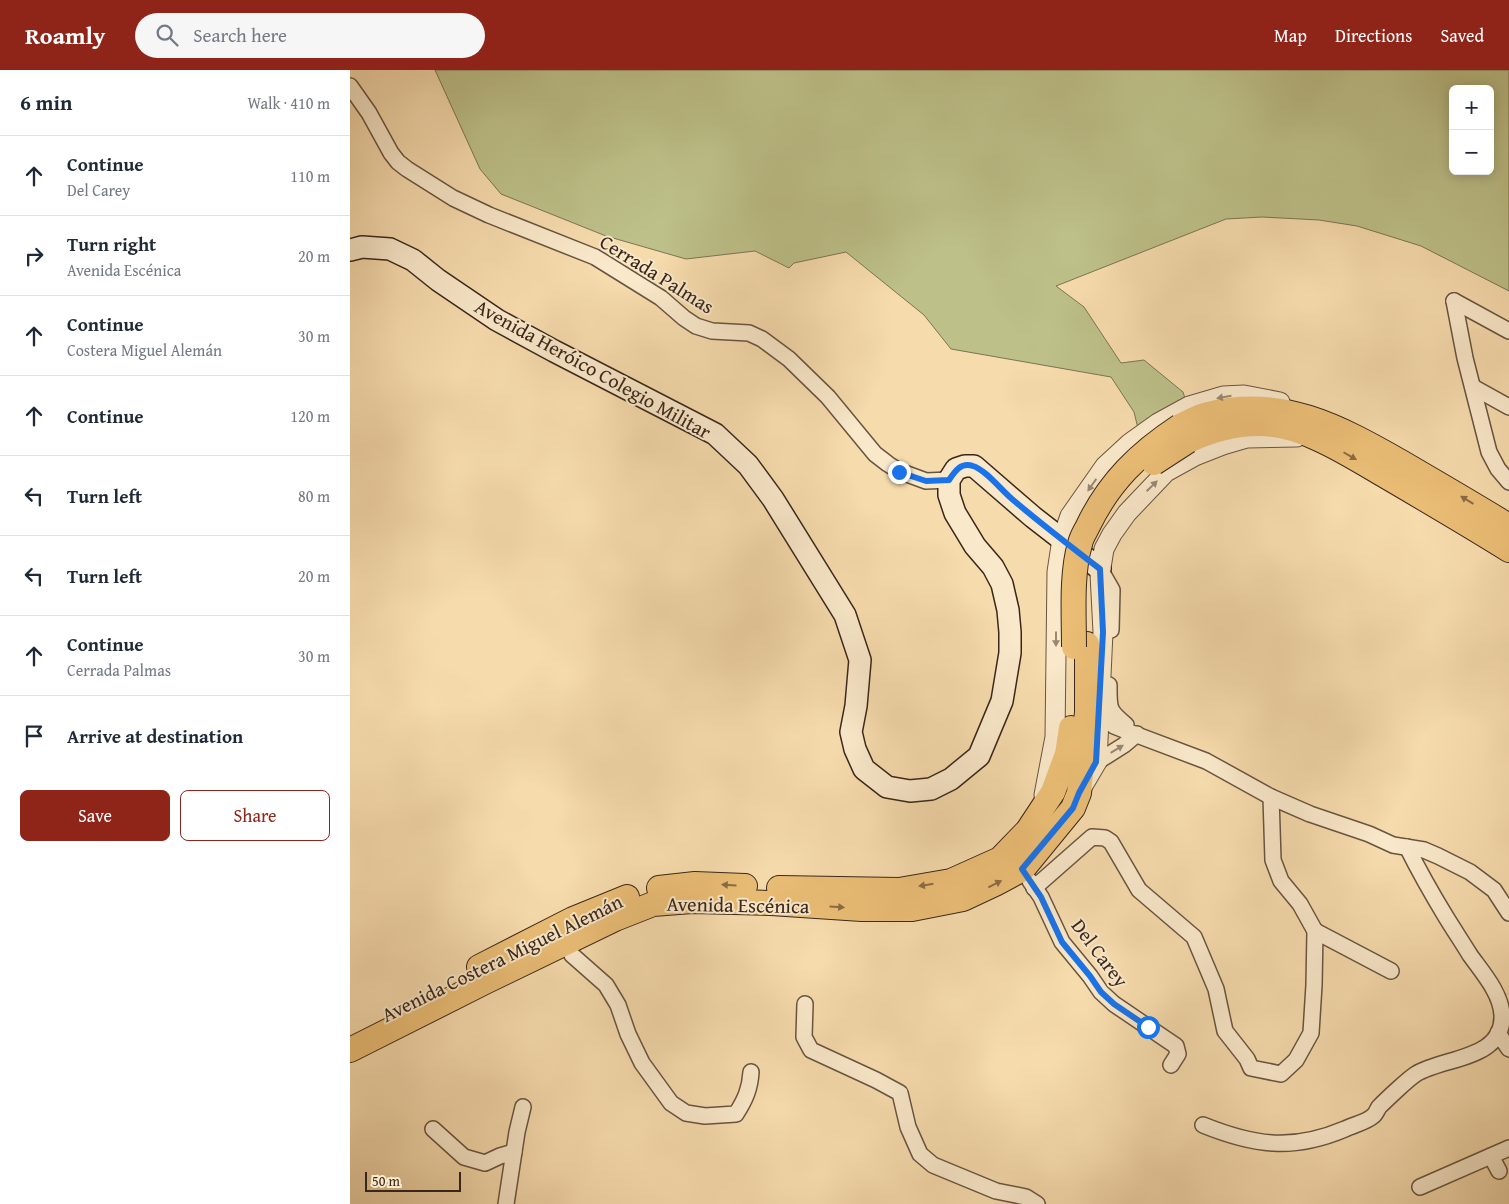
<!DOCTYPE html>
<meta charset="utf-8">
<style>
body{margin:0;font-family:"Gentium Book Plus",serif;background:#f6f6f7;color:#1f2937}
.controls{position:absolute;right:15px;top:15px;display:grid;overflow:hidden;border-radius:8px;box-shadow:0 2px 12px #0003}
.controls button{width:45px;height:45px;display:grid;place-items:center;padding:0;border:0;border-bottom:1px solid #e0e1e3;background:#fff;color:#1f2937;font:25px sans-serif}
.scale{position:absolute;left:15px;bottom:12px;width:96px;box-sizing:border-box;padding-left:5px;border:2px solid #3a271b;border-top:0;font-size:14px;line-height:18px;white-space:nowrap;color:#3a271b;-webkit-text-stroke:4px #f9e8ca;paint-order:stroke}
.stop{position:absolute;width:15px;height:15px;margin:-11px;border:4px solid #1a73e8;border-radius:50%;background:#fff}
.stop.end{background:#1a73e8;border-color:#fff;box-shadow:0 1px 5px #0008}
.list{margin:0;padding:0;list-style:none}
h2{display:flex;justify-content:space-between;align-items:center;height:65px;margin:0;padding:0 20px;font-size:21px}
h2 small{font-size:16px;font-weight:400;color:#747a83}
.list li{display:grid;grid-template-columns:32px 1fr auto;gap:15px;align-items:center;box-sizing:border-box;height:80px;padding:0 20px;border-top:1px solid #e0e1e3}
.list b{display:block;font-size:19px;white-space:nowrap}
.list p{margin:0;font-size:16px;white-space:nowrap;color:#747a83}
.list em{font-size:16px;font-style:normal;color:#747a83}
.actions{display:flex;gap:10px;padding:15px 20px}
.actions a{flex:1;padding:11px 0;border:1px solid #8f2418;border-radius:8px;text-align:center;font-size:18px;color:#8f2418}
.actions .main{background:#8f2418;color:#fff}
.icon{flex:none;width:28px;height:28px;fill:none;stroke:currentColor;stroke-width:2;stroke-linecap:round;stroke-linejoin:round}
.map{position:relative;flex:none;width:1159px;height:1134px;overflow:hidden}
header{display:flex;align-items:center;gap:30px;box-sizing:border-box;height:70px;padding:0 25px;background:#8f2418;color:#fff}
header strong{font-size:24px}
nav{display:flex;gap:28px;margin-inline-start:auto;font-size:18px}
.search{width:350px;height:45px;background:#f6f6f7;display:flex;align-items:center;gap:12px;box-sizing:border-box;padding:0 18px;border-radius:28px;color:#747a83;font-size:19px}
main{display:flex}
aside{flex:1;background:#fff}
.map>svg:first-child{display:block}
</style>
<header>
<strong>Roamly</strong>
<div class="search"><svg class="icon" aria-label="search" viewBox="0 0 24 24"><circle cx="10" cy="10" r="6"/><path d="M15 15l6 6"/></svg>Search here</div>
<nav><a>Map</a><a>Directions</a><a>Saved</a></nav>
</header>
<main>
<aside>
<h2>6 min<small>Walk · 410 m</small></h2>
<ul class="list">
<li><svg class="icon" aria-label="ahead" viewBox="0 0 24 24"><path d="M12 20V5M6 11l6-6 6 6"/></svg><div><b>Continue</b><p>Del Carey</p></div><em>110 m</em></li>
<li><svg class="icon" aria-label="right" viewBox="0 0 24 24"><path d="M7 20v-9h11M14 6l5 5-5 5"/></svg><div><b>Turn right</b><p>Avenida Escénica</p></div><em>20 m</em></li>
<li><svg class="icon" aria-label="ahead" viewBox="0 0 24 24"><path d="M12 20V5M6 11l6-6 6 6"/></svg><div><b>Continue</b><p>Costera Miguel Alemán</p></div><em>30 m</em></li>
<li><svg class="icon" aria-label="ahead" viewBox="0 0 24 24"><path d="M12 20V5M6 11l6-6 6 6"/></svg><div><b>Continue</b></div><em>120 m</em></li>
<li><svg class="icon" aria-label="left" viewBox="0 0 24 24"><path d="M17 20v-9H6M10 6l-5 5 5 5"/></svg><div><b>Turn left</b></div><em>80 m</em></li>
<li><svg class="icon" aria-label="left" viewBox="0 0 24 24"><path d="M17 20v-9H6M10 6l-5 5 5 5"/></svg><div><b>Turn left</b></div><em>20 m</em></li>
<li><svg class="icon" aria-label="ahead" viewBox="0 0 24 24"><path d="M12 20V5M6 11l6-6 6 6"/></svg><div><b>Continue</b><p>Cerrada Palmas</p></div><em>30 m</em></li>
<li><svg class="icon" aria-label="arrive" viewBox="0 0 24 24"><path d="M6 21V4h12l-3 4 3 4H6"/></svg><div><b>Arrive at destination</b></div></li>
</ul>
<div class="actions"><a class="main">Save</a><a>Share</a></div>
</aside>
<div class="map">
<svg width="1159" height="1134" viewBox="0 0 1159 1134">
<rect width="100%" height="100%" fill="#f6dbad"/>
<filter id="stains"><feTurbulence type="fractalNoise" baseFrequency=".004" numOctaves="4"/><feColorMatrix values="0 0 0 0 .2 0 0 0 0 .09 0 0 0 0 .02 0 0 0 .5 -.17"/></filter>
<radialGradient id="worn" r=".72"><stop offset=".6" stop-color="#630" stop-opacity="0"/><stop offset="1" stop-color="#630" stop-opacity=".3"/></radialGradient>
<path fill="#bdc089" stroke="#7c7452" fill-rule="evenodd" d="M85,0H1159V221L1071,176L1007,156L969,150L912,147L876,149L706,216L734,237L771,293L794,290L833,322L840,344L792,375L784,342L761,307L601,279L574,245L496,182L444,193L439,198L405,181L336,189L256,166L151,124L130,99ZM1103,19H1140V101H1103Z"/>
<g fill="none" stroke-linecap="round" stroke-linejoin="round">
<g stroke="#695440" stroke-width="18">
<g id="minor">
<polyline points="0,16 19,43 41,83 48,92 57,99 103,128 139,145 245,187 311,228 334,248 346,256 362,261 399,263 412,269 439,289 478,327 525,384 538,394 549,401 576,411 599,410"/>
<polyline points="1104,231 1115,288 1139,382 1148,399 1159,412"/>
<polyline points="1104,231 1159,261"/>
<polyline points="1123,317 1159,337"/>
<polyline points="750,499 762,520 761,560"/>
<path d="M759,615C759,639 758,640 776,655"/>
<polyline points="750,646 764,656 779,662 856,691 921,727 960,744 1019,764 1043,775 1074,780 1088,786 1120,802 1144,820 1159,843"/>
<polyline points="747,692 774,675 787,664"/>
<polyline points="680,811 691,827 712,872 740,906 751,922 764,934 826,976 828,984 821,995"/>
<polyline points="684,818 742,767 755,768 761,772 789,820 844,867 866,919 875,961 897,989 901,998 931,1004 946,990 961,963 964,915 965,861 950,834 931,811 923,790 921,727"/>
<polyline points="965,861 1041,901"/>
<path d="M217,872L222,885L256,915L268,935L278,964L292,993L321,1033L336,1043L355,1046L386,1044C395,1030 400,1019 401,1002"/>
<polyline points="455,934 454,967 461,980 526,1010 550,1023 558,1057 570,1084 583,1095 646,1121 676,1127 687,1134"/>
<polyline points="1148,963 1159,979"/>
<path d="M853,1055C905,1076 943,1081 995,1059C1003,1055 1017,1052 1023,1046C1026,1044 1027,1040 1029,1037C1035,1031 1059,1008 1066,1004C1093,987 1154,990 1152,945C1151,923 1132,902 1120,885C1112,872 1104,860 1096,847C1082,824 1069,801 1057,777"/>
<polyline points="83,1059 114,1087 135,1093 150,1086 164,1082"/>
<polyline points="1141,1086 1149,1101"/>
<polyline points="1070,1117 1159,1078"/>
<polyline points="156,1134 167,1062 173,1037"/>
</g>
</g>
<g stroke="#695440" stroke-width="21">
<g id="tertiary">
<polyline points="731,719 747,692 753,562 750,504 754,479 762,464 777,443 816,402 845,386 873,375 897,368 947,367"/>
<polyline points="694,725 705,667 707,502 712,469 720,446 755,396 780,373 808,353 839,336 873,326 894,325 930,332"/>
</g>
</g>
<g stroke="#3a271b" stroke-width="24">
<polyline id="secondary" points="0,180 12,177 40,179 63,190 88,210 147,250 204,281 365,364 398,395 423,429 495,545 510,590 506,636 501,662 505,679 514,699 537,717 560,721 581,719 601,709 629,686 652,631 660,583 660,562 658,540 652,514 643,497 625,476 605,443 599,425 599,410 606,399 615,396 624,396 683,447 750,499"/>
</g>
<g stroke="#3a271b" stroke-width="26">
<g id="primary">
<path d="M830,356C839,352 848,346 858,344C930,325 990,357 1051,392C1087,413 1123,434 1159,456"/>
<path d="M838,371C860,361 883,354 908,354C952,353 1001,386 1037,407C1078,431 1119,455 1159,480"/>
<polyline points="309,818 345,814 395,816"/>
<polyline points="429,818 549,820 601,811 650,789 678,760 703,722 717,684 721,658"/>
<polyline points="129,897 223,849 277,827"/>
<polyline points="0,980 135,912 265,849 303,834 342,831 421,833 512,839 562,839 613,829 645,814 673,799 723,738 729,723 737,642 737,574"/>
</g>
</g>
<use href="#minor" stroke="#f9e8ca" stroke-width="15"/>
<use href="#tertiary" stroke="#f9e8ca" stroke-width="19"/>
<use href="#secondary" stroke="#f9e8ca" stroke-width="21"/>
<use href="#primary" stroke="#ebbe76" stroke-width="24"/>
<g stroke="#3a271b" stroke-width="26" stroke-linecap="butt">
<g id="primary-bridge">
<polyline points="804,393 838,371"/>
<path d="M724,577C724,545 721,504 730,474C731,468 735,462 738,456C759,412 789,383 830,356"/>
</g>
</g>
<use href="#primary-bridge" stroke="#ebbe76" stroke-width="24"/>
</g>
<defs><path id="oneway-solid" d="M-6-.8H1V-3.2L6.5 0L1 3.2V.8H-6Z" transform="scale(1.25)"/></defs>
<g fill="#9a8872">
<use href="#oneway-solid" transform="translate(874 327) rotate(170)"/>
<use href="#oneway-solid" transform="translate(742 415) rotate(125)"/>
<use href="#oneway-solid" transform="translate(802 416) rotate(-44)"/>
<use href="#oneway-solid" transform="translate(706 569) rotate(90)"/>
<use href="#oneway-solid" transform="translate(767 679) rotate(-31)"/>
</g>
<g fill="#8a6b44">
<use href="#oneway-solid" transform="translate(1000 386) rotate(30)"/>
<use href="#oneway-solid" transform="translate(1117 430) rotate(-149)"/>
<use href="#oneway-solid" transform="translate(645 814) rotate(-27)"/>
<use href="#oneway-solid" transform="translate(379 815) rotate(-177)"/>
<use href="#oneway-solid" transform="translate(576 815) rotate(171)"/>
<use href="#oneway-solid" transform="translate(487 837) rotate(4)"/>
</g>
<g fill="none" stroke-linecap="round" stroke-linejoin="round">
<path stroke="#1a73e8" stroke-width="6" d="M549,402L576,411L599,410C605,401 611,392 623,396C636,400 651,420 662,429C690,453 720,476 750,499L753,562L746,692L729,723L723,738L672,799L691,827L712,872L740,906L751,922L764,934L798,957"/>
</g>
<g text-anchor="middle" stroke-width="4" stroke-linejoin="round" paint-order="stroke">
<g font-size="20" fill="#3a271b" stroke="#f9e8ca">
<text transform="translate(307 204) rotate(32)" y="7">Cerrada Palmas</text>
<text transform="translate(243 299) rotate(29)" y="7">Avenida Heróico Colegio Militar</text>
<text transform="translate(388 835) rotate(1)" y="7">Avenida Escénica</text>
<text transform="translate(750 883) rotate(53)" y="7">Del Carey</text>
<text transform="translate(152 888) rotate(-26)" y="7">Avenida Costera Miguel Alemán</text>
</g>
</g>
<rect width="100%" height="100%" filter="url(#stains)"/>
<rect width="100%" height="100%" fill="url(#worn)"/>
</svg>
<div class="controls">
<button>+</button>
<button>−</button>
</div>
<div class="scale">50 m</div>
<div class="stop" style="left:798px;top:957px"></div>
<div class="stop end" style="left:549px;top:402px"></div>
</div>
</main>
